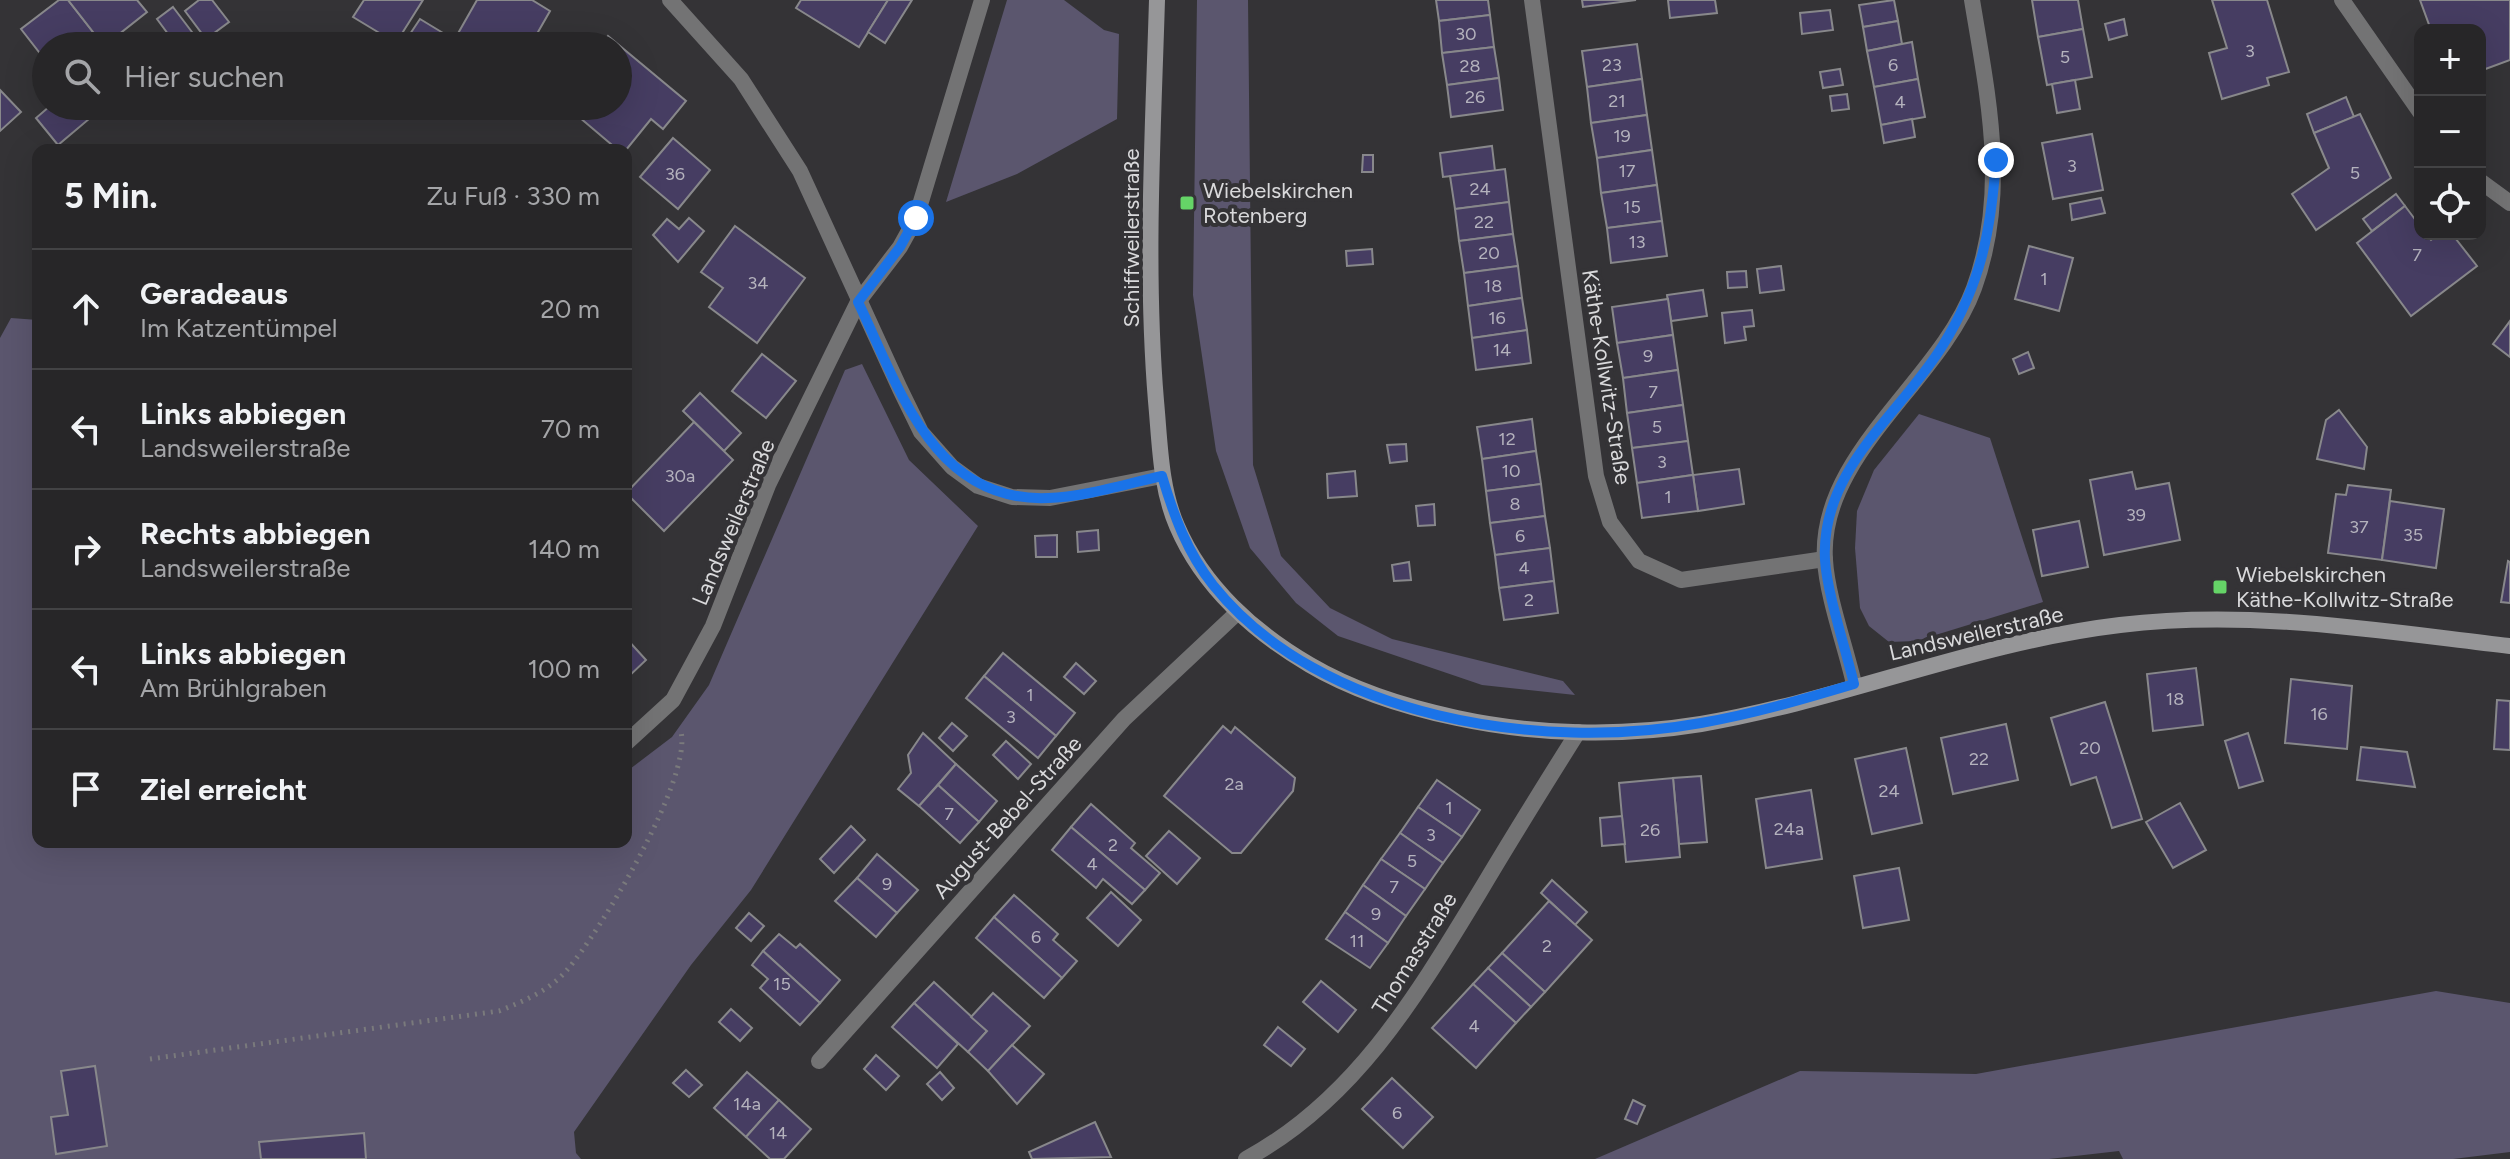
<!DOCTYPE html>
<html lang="de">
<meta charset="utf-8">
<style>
body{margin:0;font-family:Figtree,sans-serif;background:#2f2e30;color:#f1f3f6}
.controls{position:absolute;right:24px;top:24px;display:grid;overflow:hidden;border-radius:16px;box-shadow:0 8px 32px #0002}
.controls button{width:72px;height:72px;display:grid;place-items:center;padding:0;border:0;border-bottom:2px solid #434345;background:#272628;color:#f1f3f6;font:40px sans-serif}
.stop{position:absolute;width:24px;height:24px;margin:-18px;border:6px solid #1a73e8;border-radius:50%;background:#fff}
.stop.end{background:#1a73e8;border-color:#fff;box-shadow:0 2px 8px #0008}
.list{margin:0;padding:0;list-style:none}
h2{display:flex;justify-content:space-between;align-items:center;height:104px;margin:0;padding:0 32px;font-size:34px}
h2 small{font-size:26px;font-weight:400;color:#a4a5a8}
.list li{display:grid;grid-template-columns:52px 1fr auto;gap:24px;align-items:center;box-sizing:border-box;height:120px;padding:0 32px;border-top:2px solid #434345}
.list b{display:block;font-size:30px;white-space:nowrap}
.list p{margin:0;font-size:26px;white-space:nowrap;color:#a4a5a8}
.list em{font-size:26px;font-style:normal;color:#a4a5a8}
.icon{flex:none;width:44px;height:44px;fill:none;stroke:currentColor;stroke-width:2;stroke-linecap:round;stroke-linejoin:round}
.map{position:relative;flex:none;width:2510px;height:1159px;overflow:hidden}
.search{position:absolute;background:#272628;box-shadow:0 8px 32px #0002;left:32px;top:32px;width:600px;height:88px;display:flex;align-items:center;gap:20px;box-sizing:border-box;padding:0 28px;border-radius:44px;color:#a4a5a8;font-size:30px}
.panel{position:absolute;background:#272628;box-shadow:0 8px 32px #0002;left:32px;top:144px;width:600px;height:704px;border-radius:16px}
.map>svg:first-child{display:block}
</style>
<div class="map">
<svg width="2510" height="1159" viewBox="0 0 2510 1159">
<rect width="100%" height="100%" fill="#343336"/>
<g fill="#5b566e">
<polygon points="1007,0 1064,0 1104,30 1119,34 1117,119 1017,174 946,202"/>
<polygon points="1197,0 1248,0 1253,465 1281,556 1330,608 1392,639 1563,681 1575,695 1482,685 1338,636 1296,603 1250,548 1216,451 1193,295"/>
<polygon points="11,318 38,320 38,842 626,842 626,772 672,737 709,685 845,370 862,364 909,460 978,526 751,890 691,965 574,1132 576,1153 581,1159 0,1159 0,338"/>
<polygon points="1919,414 1990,438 2043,602 1916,641 1889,642 1869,626 1860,608 1855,548 1857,511 1874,470"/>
<polygon points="2436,991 2510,1003 2510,1152 2453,1159 2123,1159 2119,1151 2049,1159 1595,1159 1800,1071 1976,1074"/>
</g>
<g fill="#463d62" stroke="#88888b" stroke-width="2">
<polygon points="59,0 68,0 104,46 46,46 46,61 21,29"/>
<polygon points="68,0 137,0 147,12 104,46"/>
<polygon points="199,0 212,0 229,22 206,39 185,11"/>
<polygon points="364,0 423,0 396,43 353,17"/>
<polygon points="477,0 532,0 550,11 530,46 455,46 452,44"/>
<polygon points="801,0 888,0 859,47 796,8"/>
<polygon points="888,0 912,0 885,43 868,32"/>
<polygon points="1436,0 1488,0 1490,15 1439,21"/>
<polygon points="1582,0 1636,0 1583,7"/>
<polygon points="1668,0 1715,0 1717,13 1670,18"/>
<polygon points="1894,0 1898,21 1863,27 1859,5"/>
<polygon points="2032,0 2078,0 2083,29 2038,37"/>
<polygon points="2212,0 2267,0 2289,72 2267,78 2269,85 2222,99 2209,53 2227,48"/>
<polygon points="2420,0 2510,0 2510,60 2480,71 2480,30 2431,30"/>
<polygon points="173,7 195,36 182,46 177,46 157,19"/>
<polygon points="1830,10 1833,30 1802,34 1800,13"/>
<polygon points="1490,15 1494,47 1442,53 1439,21"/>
<polygon points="420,19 448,36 442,46 402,46"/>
<polygon points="2124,19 2127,35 2109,40 2105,24"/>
<polygon points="1898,21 1902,44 1867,51 1863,27"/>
<polygon points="2083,29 2092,77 2047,85 2038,37"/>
<polygon points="608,36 686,101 663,129 651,119 626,150 618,150 566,106 618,106 618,46 600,46"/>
<polygon points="1912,42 1918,79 1874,87 1867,51"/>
<polygon points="1637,44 1642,79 1587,87 1582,51"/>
<polygon points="1494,47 1499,78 1447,85 1442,53"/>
<polygon points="1840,69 1843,85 1823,88 1820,72"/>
<polygon points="1499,78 1503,110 1451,117 1447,85"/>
<polygon points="1642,79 1647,115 1591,123 1587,87"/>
<polygon points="1918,79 1925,117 1881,125 1874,87"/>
<polygon points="2075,80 2080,109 2057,113 2052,84"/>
<polygon points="0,90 21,112 0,131"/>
<polygon points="1847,94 1849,109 1832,111 1830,96"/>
<polygon points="2346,97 2354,117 2314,133 2307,114"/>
<polygon points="50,106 78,106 89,119 58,145 36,118"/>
<polygon points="2360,114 2391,178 2316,230 2292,194 2329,168 2314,133"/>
<polygon points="1647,115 1652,150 1597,158 1591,123"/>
<polygon points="1912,119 1915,137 1884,143 1881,125"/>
<polygon points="2092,134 2103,190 2053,199 2042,143"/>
<polygon points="673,138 710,170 678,209 640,177"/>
<polygon points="1492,146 1495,171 1443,177 1440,153"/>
<polygon points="1652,150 1657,185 1601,193 1597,158"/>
<polygon points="1363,155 1373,155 1373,172 1362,172"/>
<polygon points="1505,169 1509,202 1455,209 1450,176"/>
<polygon points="1657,185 1662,221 1607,228 1601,193"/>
<polygon points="2396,194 2405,206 2372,231 2363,219"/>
<polygon points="2101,198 2105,213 2072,220 2070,204"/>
<polygon points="1509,202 1513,234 1459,241 1455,209"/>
<polygon points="2405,206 2420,226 2420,234 2426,234 2431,240 2439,234 2452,234 2477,266 2411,316 2357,243"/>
<polygon points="689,218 704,231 678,262 653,235 667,219 679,229"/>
<polygon points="1662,221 1667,256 1611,263 1607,228"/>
<polygon points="735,226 805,278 757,343 709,307 723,288 701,272"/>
<polygon points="1513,234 1518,266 1464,273 1459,241"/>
<polygon points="2029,246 2073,258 2059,311 2015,299"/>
<polygon points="1372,249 1373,264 1347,266 1346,251"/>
<polygon points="1518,266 1522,298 1468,306 1464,273"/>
<polygon points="1781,266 1784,290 1760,293 1757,269"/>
<polygon points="1746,271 1747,287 1728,288 1727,272"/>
<polygon points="1703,290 1707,316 1671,321 1667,295"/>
<polygon points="1522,298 1527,330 1472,338 1468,306"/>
<polygon points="1668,299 1673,335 1617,343 1612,307"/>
<polygon points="1752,310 1754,326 1744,327 1746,340 1725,343 1722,313"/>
<polygon points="2510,321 2510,357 2493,344"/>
<polygon points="1527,330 1531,363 1476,370 1472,338"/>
<polygon points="1673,335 1678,370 1623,378 1617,343"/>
<polygon points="2028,352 2034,368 2019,374 2013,359"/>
<polygon points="762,354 796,381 766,418 732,391"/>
<polygon points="1678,370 1683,405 1627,413 1623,378"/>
<polygon points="700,393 741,433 724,451 683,411"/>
<polygon points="1683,405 1688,441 1632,448 1627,413"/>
<polygon points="2339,410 2367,447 2364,469 2317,459 2326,420"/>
<polygon points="1532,419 1536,451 1482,459 1477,427"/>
<polygon points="694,422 733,460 664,531 626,493"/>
<polygon points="1688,441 1693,475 1637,483 1632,448"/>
<polygon points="1406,444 1407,461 1390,463 1387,445"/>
<polygon points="1536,451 1541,484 1486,491 1482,459"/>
<polygon points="1739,469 1744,504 1698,511 1693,475"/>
<polygon points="1355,471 1357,496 1328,498 1327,474"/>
<polygon points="2132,472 2136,489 2169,483 2180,540 2104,555 2090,480"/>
<polygon points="1693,475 1698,511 1642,518 1637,483"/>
<polygon points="1541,484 1545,516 1490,523 1486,491"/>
<polygon points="2348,485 2391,490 2382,560 2328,553 2336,494 2346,495"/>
<polygon points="2390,501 2444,509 2436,568 2382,560"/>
<polygon points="1434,504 1435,525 1418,526 1416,506"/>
<polygon points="1545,516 1550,548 1495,555 1490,523"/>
<polygon points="2079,521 2088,567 2042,576 2033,530"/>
<polygon points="1098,530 1099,550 1078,552 1077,532"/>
<polygon points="1057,535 1057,557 1036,557 1035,536"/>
<polygon points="1550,548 1554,581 1499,588 1495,555"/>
<polygon points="2508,561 2510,562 2510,603 2501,602"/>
<polygon points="1409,562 1411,580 1394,581 1392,565"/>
<polygon points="1554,581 1558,613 1504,620 1499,588"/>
<polygon points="626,638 646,660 626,679"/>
<polygon points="1003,653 1075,713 1056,736 984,676"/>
<polygon points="1076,663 1096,681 1084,694 1064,677"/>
<polygon points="2196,668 2203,725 2153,731 2147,674"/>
<polygon points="984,676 1056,736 1038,758 966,698"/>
<polygon points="2291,679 2352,686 2347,749 2285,743"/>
<polygon points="2497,700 2510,701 2510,750 2494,749"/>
<polygon points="2105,702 2142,819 2112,828 2096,777 2071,785 2051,718"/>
<polygon points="952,723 967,736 953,751 939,738"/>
<polygon points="2006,724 2018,780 1953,794 1941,738"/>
<polygon points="1223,726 1231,733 1235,727 1295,778 1293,791 1241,853 1232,853 1164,796"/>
<polygon points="923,733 956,764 919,806 898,789 911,773 908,755"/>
<polygon points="2248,733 2263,781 2239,788 2225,741"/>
<polygon points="1006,741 1031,764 1018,779 993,755"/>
<polygon points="2361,747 2407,752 2415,787 2357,780"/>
<polygon points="1906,748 1922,823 1872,834 1855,759"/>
<polygon points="956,764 997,801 979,822 938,785"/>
<polygon points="1701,776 1707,842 1679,844 1673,778"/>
<polygon points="1673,778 1680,857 1626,862 1619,783"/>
<polygon points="1437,780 1480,810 1462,837 1418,807"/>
<polygon points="938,785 979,822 960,843 919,806"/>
<polygon points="1811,790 1822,859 1766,868 1756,799"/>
<polygon points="2180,803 2206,850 2173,868 2146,822"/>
<polygon points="1091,804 1135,843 1131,848 1160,873 1145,890 1071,827"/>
<polygon points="1418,807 1462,837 1443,863 1400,833"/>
<polygon points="1622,816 1625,844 1602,846 1600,818"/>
<polygon points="851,826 865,840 834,873 820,859"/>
<polygon points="1071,827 1145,890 1132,904 1103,879 1096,888 1052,850"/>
<polygon points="1169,831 1200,858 1177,884 1146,856"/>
<polygon points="1400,833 1443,863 1425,889 1381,859"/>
<polygon points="877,854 918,890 897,913 857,878"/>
<polygon points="1381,859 1425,889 1406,916 1363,885"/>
<polygon points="1899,868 1909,920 1863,928 1854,876"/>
<polygon points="857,878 897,913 876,937 835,901"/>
<polygon points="1552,880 1587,912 1575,925 1541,893"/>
<polygon points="1363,885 1406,916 1388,943 1345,912"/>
<polygon points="1111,892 1141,920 1118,946 1087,918"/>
<polygon points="1014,895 1058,934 1053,940 1077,961 1062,978 994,917"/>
<polygon points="1549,901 1592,940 1545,992 1502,953"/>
<polygon points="1345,912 1388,943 1370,968 1326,939"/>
<polygon points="749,913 764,926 751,941 736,928"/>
<polygon points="994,917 1062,978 1044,998 976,938"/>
<polygon points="779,934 796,948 800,944 840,980 820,1003 763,951"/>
<polygon points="763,951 820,1003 800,1025 760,988 768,979 752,965"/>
<polygon points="1502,953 1545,992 1531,1007 1488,968"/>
<polygon points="1488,968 1531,1007 1516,1023 1473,984"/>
<polygon points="1321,981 1356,1010 1338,1032 1303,1002"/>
<polygon points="934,982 987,1031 968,1052 914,1003"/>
<polygon points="1473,984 1516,1023 1476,1068 1432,1028"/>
<polygon points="993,993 1030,1026 988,1071 968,1052 987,1031 971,1017"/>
<polygon points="914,1003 958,1044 937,1068 892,1027"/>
<polygon points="731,1009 752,1028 740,1041 719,1022"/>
<polygon points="1278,1027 1305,1049 1291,1066 1264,1045"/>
<polygon points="1012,1045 1044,1074 1017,1104 988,1071"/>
<polygon points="876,1055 899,1076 886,1090 864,1069"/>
<polygon points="95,1066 107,1146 56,1154 51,1117 68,1115 61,1071"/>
<polygon points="686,1070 702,1085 689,1097 673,1083"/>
<polygon points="747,1072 779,1100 746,1137 714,1108"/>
<polygon points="940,1072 954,1088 942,1100 927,1084"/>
<polygon points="1392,1078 1433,1117 1403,1148 1362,1109"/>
<polygon points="779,1100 811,1129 784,1159 770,1159 746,1137"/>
<polygon points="1633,1100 1645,1106 1637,1124 1625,1119"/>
<polygon points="1095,1122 1111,1157 1032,1159 1029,1152"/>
<polygon points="364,1133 366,1159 261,1159 259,1142"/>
</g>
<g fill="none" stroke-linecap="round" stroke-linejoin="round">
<path stroke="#7a7a7c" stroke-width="5" stroke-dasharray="2 6" stroke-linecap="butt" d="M150,1059L499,1011C524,1001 549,991 567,970C600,932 692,779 681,732"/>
<g stroke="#737374" stroke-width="16">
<polyline points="670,0 741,79 800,171 900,389 921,432 952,467 978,486 1012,497 1050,498 1162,476"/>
<polyline points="1532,0 1596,476 1610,522 1639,561 1681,580 1825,559"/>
<polyline points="2342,0 2420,112"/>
<polyline points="2480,181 2510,203"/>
<path d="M1854,684C1846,648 1827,596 1825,560C1818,455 1940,381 1974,288C2009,192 1988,97 1972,0"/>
<polyline points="626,743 673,700 713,626 768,485 858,302 900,247 916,218 982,0"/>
<polyline points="819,1061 1124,719 1238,612"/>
<path d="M1246,1159C1355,1100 1417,995 1479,893C1511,839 1544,786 1578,732"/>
</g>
<path stroke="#969698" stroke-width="16" d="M1157,0C1153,134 1145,268 1156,401C1160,443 1160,487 1177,526C1203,587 1255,633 1310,665C1356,692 1405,707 1457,718C1536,735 1621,737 1701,724C1842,700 1977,642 2120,625C2251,609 2380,631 2510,646"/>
</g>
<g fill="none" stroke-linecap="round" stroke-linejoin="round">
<path stroke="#1a73e8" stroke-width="10" d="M916,218L900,247L858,302C899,387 933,503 1048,498C1085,497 1125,484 1162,476C1174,516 1187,552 1213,585C1320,719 1542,752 1701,723C1753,714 1804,699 1854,684C1846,650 1827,593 1825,560C1820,469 1901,414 1943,345C1981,284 1991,231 1996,160"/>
</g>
<g fill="#65d467" stroke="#343336" stroke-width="3">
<rect x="1179" y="195" width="16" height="16" rx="4"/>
<rect x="2212" y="579" width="16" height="16" rx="4"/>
</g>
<g text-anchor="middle" stroke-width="8" stroke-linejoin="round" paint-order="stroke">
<g font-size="18" fill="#b4b2bd">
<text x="1466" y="40">30</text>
<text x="2250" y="57">3</text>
<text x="2065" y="63">5</text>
<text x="1612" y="71">23</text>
<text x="1893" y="71">6</text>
<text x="1470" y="72">28</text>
<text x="1475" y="103">26</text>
<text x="1617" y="107">21</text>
<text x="1900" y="108">4</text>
<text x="1622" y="142">19</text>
<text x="2072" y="172">3</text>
<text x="1627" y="177">17</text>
<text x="2355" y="179">5</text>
<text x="675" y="180">36</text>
<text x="1480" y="195">24</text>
<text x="1632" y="213">15</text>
<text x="1484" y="228">22</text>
<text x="1637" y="248">13</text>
<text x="1489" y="259">20</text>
<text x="2417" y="261">7</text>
<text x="2044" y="285">1</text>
<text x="758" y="289">34</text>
<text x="1493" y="292">18</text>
<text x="1497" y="324">16</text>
<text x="1502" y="356">14</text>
<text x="1648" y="362">9</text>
<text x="1653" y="398">7</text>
<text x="1657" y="433">5</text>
<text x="1507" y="445">12</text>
<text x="1662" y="468">3</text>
<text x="1511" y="477">10</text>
<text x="680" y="482">30a</text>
<text x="1668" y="503">1</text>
<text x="1515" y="510">8</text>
<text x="2136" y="521">39</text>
<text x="2359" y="533">37</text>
<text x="2413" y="541">35</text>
<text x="1520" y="542">6</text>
<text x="1524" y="574">4</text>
<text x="1529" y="606">2</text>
<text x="1030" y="701">1</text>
<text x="2175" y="705">18</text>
<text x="2319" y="720">16</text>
<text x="1011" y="723">3</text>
<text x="2090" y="754">20</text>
<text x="1979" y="765">22</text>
<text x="1234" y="790">2a</text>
<text x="1889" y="797">24</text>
<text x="1449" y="814">1</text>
<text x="949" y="820">7</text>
<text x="1789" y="835">24a</text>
<text x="1650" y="836">26</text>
<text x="1431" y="841">3</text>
<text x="1113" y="851">2</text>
<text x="1412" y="867">5</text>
<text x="1092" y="870">4</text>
<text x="887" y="890">9</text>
<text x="1394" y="893">7</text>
<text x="1376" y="920">9</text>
<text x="1036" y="943">6</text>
<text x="1357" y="947">11</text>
<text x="1547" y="952">2</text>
<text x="782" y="990">15</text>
<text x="1474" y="1032">4</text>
<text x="747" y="1110">14a</text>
<text x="1397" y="1119">6</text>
<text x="778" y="1139">14</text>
</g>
<g font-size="22" fill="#d9d9db" stroke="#343336" text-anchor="start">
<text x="1203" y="198">Wiebelskirchen<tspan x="1203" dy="25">Rotenberg</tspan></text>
<text x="2236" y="582">Wiebelskirchen<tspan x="2236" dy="25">Käthe-Kollwitz-Straße</tspan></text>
</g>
<g font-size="22" fill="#d9d9db" stroke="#343336">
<text transform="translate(1131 238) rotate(-90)" y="8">Schiffweilerstraße</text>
<text transform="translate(1607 377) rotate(81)" y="8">Käthe-Kollwitz-Straße</text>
<text transform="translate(733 522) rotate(-67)" y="8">Landsweilerstraße</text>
<text transform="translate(1976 633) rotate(-13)" y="8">Landsweilerstraße</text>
<text transform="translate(1007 817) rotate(-48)" y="8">August-Bebel-Straße</text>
<text transform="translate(1414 953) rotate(-58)" y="8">Thomasstraße</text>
</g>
</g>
</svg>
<div class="controls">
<button>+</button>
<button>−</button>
<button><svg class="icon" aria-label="locate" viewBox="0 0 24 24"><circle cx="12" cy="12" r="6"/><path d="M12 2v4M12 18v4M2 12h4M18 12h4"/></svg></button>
</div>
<div class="stop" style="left:916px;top:218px"></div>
<div class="stop end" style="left:1996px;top:160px"></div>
<div class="search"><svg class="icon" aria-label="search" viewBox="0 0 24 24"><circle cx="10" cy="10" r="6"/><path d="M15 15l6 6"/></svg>Hier suchen</div>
<section class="panel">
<h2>5 Min.<small>Zu Fuß · 330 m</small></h2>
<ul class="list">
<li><svg class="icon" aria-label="ahead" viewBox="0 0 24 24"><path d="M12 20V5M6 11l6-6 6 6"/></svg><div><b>Geradeaus</b><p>Im Katzentümpel</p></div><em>20 m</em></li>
<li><svg class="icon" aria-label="left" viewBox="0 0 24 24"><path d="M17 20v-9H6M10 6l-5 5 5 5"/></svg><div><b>Links abbiegen</b><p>Landsweilerstraße</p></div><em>70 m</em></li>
<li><svg class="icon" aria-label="right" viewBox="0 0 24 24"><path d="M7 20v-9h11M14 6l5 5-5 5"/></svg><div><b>Rechts abbiegen</b><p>Landsweilerstraße</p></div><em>140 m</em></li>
<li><svg class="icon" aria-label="left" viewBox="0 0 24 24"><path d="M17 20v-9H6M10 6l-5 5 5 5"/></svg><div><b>Links abbiegen</b><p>Am Brühlgraben</p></div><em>100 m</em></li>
<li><svg class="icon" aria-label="arrive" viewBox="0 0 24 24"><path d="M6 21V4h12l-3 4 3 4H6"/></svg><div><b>Ziel erreicht</b></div></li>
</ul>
</section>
</div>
